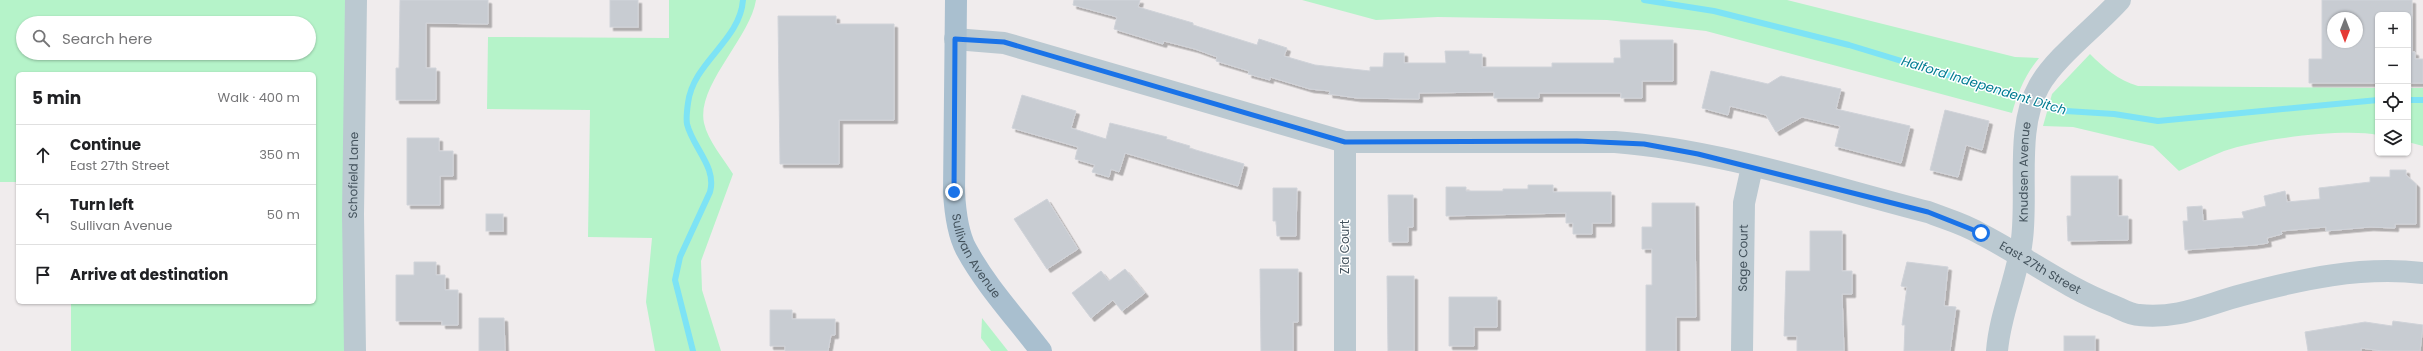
<!DOCTYPE html>
<meta charset="utf-8">
<style>
body{margin:0;font-family:Poppins,sans-serif;background:#f6f6f6;color:#202124}
.controls{position:absolute;right:12px;top:12px;display:grid;overflow:hidden;border-radius:6px;box-shadow:0 1px 3px #0004}
.controls button{width:36px;height:36px;display:grid;place-items:center;padding:0;border:0;border-bottom:1px solid #e0e0e0;background:#fff;color:#202124;font:20px sans-serif}
.compass{position:absolute;left:2327px;top:12px;width:36px;height:36px;border-radius:50%;background:#fff;box-shadow:0 1px 3px #0004;rotate:180deg}
.stop{position:absolute;width:12px;height:12px;margin:-9px;border:3px solid #1a73e8;border-radius:50%;background:#fff}
.stop.end{background:#1a73e8;border-color:#fff;box-shadow:0 1px 4px #0008}
.list{margin:0;padding:0;list-style:none}
h2{display:flex;justify-content:space-between;align-items:center;height:52px;margin:0;padding:0 16px;font-size:17px}
h2 small{font-size:13px;font-weight:400;color:#757577}
.list li{display:grid;grid-template-columns:26px 1fr auto;gap:12px;align-items:center;box-sizing:border-box;height:60px;padding:0 16px;border-top:1px solid #e0e0e0}
.list b{display:block;font-size:15px;white-space:nowrap}
.list p{margin:0;font-size:13px;white-space:nowrap;color:#757577}
.list em{font-size:13px;font-style:normal;color:#757577}
.icon{flex:none;width:22px;height:22px;fill:none;stroke:currentColor;stroke-width:2;stroke-linecap:round;stroke-linejoin:round}
.map{position:relative;flex:none;width:2423px;height:351px;overflow:hidden}
.search{position:absolute;background:#fff;box-shadow:0 1px 3px #0004;left:16px;top:16px;width:300px;height:44px;display:flex;align-items:center;gap:10px;box-sizing:border-box;padding:0 14px;border-radius:22px;color:#757577;font-size:15px}
.panel{position:absolute;background:#fff;box-shadow:0 1px 3px #0004;left:16px;top:72px;width:300px;height:232px;border-radius:6px}
.map>svg:first-child{display:block}
</style>
<div class="map">
<svg width="2423" height="351" viewBox="0 0 2423 351">
<defs>
<filter id="shadow"><feDropShadow dx="3.5" dy="3.5" stdDeviation="0" flood-color="#0004"/></filter>
</defs>
<rect width="100%" height="100%" fill="#f0eced"/>
<g fill="#b5f3c9" fill-rule="evenodd">
<path d="M0,0H345L344,351H71V302H314V74H18V182H0ZM23,23H309V53H23Z"/>
<path d="M669,0H756C750,38 696,86 704,123C708,141 723,158 733,174L701,261L702,290L721,351H655L646,302L652,238L588,237L590,110L487,109L488,37L669,38Z"/>
<path d="M1302,0H1787L2015,57L2039,58C2025,75 2018,92 2012,113L1706,31L1607,20L1438,17L1376,20Z"/>
<path d="M2090,54C2104,68 2118,80 2138,86L2378,88V135C2344,128 2257,139 2224,151C2209,157 2194,164 2179,171L2153,146L2073,127L2043,126L2052,94Z"/>
<polygon points="2408,88 2423,88 2423,146 2408,142"/>
<polygon points="982,318 1008,351 991,351 981,338"/>
</g>
<g fill="none" stroke-linecap="round" stroke-linejoin="round">
<g stroke="#7de3f5" stroke-width="6">
<polyline points="1644,0 1714,11 1849,45 2066,111 2114,114 2158,121 2378,100"/>
<polyline points="2408,100 2423,100"/>
<path d="M693,351L675,280L680,257L710,192C717,167 693,148 687,124C686,118 687,110 688,103C693,62 740,41 743,0"/>
</g>
</g>
<g fill="#c8ccd2" stroke="#d0d3d9" fill-rule="evenodd" filter="url(#shadow)">
<polygon points="400,0 488,0 488,24 426,23 426,68 436,68 436,100 396,100 396,68 399,68"/>
<rect x="610" y="0" width="28" height="27"/>
<polygon points="1074,0 1140,0 1138,7 1193,23 1193,25 1257,45 1259,39 1287,48 1284,56 1315,65 1370,71 1370,67 1383,67 1384,53 1404,53 1404,63 1446,63 1445,51 1469,51 1469,54 1482,54 1482,67 1552,67 1552,63 1614,63 1614,58 1621,58 1620,40 1673,40 1673,81 1642,81 1642,98 1621,98 1621,93 1539,93 1539,98 1494,98 1494,92 1419,93 1419,99 1357,98 1329,94 1330,91 1310,89 1270,77 1270,80 1248,74 1249,71 1216,61 1217,57 1195,49 1164,41 1163,44 1114,29 1117,17 1073,5"/>
<path d="M2322,0H2412V52H2415V59H2423V83H2408V15H2378V83H2309V59H2322ZM2333,18H2357V42H2333Z"/>
<polygon points="778,16 836,16 836,24 894,24 894,120 839,120 839,164 780,164"/>
<polygon points="1711,71 1768,84 1781,76 1841,89 1836,109 1910,126 1901,163 1835,146 1840,126 1802,117 1776,132 1766,115 1730,106 1728,115 1702,108"/>
<polygon points="1022,95 1076,111 1071,128 1106,139 1110,123 1167,137 1166,139 1190,146 1189,148 1244,164 1238,186 1125,153 1119,172 1111,169 1109,177 1092,172 1095,165 1075,159 1078,147 1012,128"/>
<polygon points="1945,110 1989,121 1982,150 1966,145 1958,177 1930,170"/>
<polygon points="407,138 439,138 439,151 453,151 453,176 440,176 440,205 407,205"/>
<polygon points="2390,170 2406,170 2406,175 2416,184 2416,224 2395,224 2395,228 2370,227 2326,231 2326,227 2281,231 2282,234 2267,238 2268,243 2255,245 2185,250 2183,221 2188,221 2187,207 2202,206 2203,221 2244,218 2242,212 2266,206 2264,196 2285,191 2287,202 2320,199 2319,188 2370,182 2370,177 2390,177"/>
<polygon points="2071,176 2118,176 2118,216 2128,216 2128,240 2068,241 2067,216 2071,216"/>
<polygon points="1528,185 1553,185 1553,192 1611,192 1611,223 1592,223 1592,234 1573,234 1573,223 1566,223 1566,213 1446,216 1446,187 1466,187 1466,191 1503,191 1503,189 1528,189"/>
<polygon points="1273,188 1297,188 1296,236 1277,236 1276,221 1273,221"/>
<polygon points="1388,195 1413,195 1413,227 1408,227 1408,242 1389,242"/>
<polygon points="1047,199 1078,249 1047,269 1014,219"/>
<polygon points="1652,203 1695,203 1696,317 1676,317 1676,351 1646,351 1646,285 1652,285 1652,249 1642,249 1642,227 1652,227"/>
<rect x="486" y="214" width="17" height="17"/>
<polygon points="1810,231 1842,231 1842,271 1852,271 1852,294 1842,294 1844,351 1797,351 1797,336 1784,336 1786,271 1810,271"/>
<polygon points="414,262 436,262 436,275 445,275 445,290 458,290 458,325 442,325 442,321 396,321 396,275 414,275"/>
<polygon points="1907,262 1948,267 1944,306 1956,307 1950,351 1904,351 1905,325 1902,325 1907,287 1901,286"/>
<polygon points="1125,269 1145,293 1122,311 1113,300 1091,318 1072,293 1101,271 1109,281"/>
<polygon points="1260,269 1298,269 1298,322 1293,322 1293,351 1261,351"/>
<polygon points="1387,276 1414,276 1414,351 1388,351"/>
<polygon points="1449,297 1497,297 1497,327 1474,327 1474,346 1449,346"/>
<polygon points="770,310 792,310 792,319 835,319 835,335 831,335 828,351 785,351 785,346 770,346"/>
<polygon points="479,318 504,318 505,351 479,351"/>
<polygon points="2393,321 2423,325 2420,351 2382,351 2361,348 2361,351 2308,351 2305,332 2365,322 2392,326"/>
<rect x="2064" y="336" width="31" height="15"/>
</g>
<g fill="none" stroke-linecap="round" stroke-linejoin="round">
<g stroke="#bbc9d1" stroke-width="22">
<path id="s1" d="M955,39L1004,43L1345,142H1615C1720,150 1826,186 1928,212C1946,219 1965,224 1981,234C2026,257 2066,288 2114,306C2121,309 2131,315 2139,315C2180,319 2204,305 2242,295C2302,279 2360,266 2423,273"/>
<path id="s2" d="M355,351L353,214L356,0"/>
<polyline points="1345,351 1345,142"/>
<path id="s3" d="M1742,351L1744,203L1752,167"/>
<path id="s4" d="M1997,351C2000,312 2018,277 2022,239C2028,191 2015,128 2039,86C2055,57 2097,26 2120,0"/>
</g>
<path stroke="#a9bfcf" stroke-width="22" id="s5" d="M956,0L954,192C955,210 957,232 966,249C986,286 1016,318 1041,351"/>
</g>
<g fill="none" stroke-linecap="round" stroke-linejoin="round">
<polyline stroke="#1a73e8" stroke-width="5" points="954,192 955,39 1004,42 1345,142 1577,141 1644,144 1698,154 1928,212 1981,233"/>
</g>
<g text-anchor="middle" stroke-width="3" stroke-linejoin="round" paint-order="stroke">
<g font-size="12" fill="#43525c" stroke="#fff">
<text dy="4" stroke="none"><textPath href="#s4" startOffset="182">Knudsen Avenue</textPath></text>
<text dy="4" stroke="none"><textPath href="#s2" startOffset="176">Schofield Lane</textPath></text>
<text transform="translate(1345 247) rotate(-90)" y="4">Zia Court</text>
<text dy="4" stroke="none"><textPath href="#s5" startOffset="261">Sullivan Avenue</textPath></text>
<text dy="4" stroke="none"><textPath href="#s3" startOffset="93">Sage Court</textPath></text>
<text dy="4" stroke="none"><textPath href="#s1" startOffset="1121">East 27th Street</textPath></text>
</g>
<g font-size="13" font-style="italic" fill="#037c92" stroke="#fff">
<text transform="translate(1984 85) rotate(17)" y="5">Halford Independent Ditch</text>
</g>
</g>
</svg>
<div class="controls">
<button>+</button>
<button>−</button>
<button><svg class="icon" aria-label="locate" viewBox="0 0 24 24"><circle cx="12" cy="12" r="6"/><path d="M12 2v4M12 18v4M2 12h4M18 12h4"/></svg></button>
<button><svg class="icon" aria-label="layers" viewBox="0 0 24 24"><path d="M12 4l9 5-9 5-9-5zM3 14l9 5 9-5"/></svg></button>
</div>
<svg class="compass" viewBox="-18 -18 36 36"><path d="M0-13l5 13h-10z" fill="#e53935"/><path d="M0 13l5-13h-10z" fill="#757577"/></svg>
<div class="stop" style="left:1981px;top:233px"></div>
<div class="stop end" style="left:954px;top:192px"></div>
<div class="search"><svg class="icon" aria-label="search" viewBox="0 0 24 24"><circle cx="10" cy="10" r="6"/><path d="M15 15l6 6"/></svg>Search here</div>
<section class="panel">
<h2>5 min<small>Walk · 400 m</small></h2>
<ul class="list">
<li><svg class="icon" aria-label="ahead" viewBox="0 0 24 24"><path d="M12 20V5M6 11l6-6 6 6"/></svg><div><b>Continue</b><p>East 27th Street</p></div><em>350 m</em></li>
<li><svg class="icon" aria-label="left" viewBox="0 0 24 24"><path d="M17 20v-9H6M10 6l-5 5 5 5"/></svg><div><b>Turn left</b><p>Sullivan Avenue</p></div><em>50 m</em></li>
<li><svg class="icon" aria-label="arrive" viewBox="0 0 24 24"><path d="M6 21V4h12l-3 4 3 4H6"/></svg><div><b>Arrive at destination</b></div></li>
</ul>
</section>
</div>
